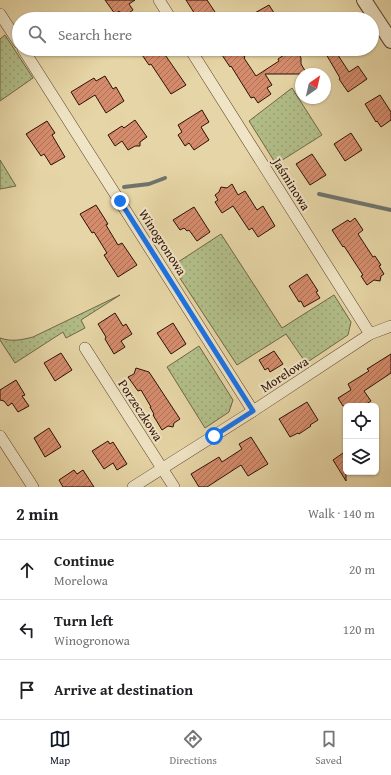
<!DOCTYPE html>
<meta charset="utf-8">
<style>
body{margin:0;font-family:"Gentium Book Plus",serif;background:#f2f2f2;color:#202124}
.controls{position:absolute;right:12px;bottom:12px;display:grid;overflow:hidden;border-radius:6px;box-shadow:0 1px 3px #0004}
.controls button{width:36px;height:36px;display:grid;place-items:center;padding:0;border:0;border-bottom:1px solid #e0e0e0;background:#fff;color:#202124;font:20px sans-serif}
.compass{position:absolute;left:295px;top:68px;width:36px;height:36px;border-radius:50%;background:#fff;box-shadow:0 1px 3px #0004;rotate:34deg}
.stop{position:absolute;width:12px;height:12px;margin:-9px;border:3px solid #1a73e8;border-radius:50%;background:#fff}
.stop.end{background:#1a73e8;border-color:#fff;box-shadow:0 1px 4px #0008}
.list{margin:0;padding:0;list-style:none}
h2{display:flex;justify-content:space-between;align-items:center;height:52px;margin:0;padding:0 16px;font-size:17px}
h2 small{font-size:13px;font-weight:400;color:#757577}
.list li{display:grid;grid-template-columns:26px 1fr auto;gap:12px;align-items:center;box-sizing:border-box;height:60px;padding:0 16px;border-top:1px solid #e0e0e0}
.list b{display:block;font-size:15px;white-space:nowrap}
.list p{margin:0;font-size:13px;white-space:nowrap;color:#757577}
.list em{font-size:13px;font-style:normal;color:#757577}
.icon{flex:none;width:22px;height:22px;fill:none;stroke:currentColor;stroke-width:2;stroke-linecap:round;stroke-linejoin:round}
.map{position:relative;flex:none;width:391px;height:487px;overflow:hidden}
.search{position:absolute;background:#fff;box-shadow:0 1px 3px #0004;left:12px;right:12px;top:12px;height:44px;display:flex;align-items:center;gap:10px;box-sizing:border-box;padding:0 14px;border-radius:22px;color:#757577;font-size:15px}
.sheet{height:232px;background:#fff}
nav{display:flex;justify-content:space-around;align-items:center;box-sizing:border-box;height:56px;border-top:1px solid #e0e0e0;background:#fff;font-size:11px;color:#757577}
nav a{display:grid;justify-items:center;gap:2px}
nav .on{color:#111827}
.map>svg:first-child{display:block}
</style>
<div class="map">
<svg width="391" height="487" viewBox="0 0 391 487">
<defs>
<pattern id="grass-dots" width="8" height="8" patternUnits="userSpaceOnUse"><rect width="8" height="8" fill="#b2be89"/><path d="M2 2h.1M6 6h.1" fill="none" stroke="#99a275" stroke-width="1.8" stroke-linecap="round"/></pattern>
<pattern id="building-hatch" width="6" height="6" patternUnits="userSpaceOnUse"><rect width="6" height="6" fill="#d58c6c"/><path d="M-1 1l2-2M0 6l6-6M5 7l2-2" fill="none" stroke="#ad7157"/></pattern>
</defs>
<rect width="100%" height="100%" fill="#e6d5a6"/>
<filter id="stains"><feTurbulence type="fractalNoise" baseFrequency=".005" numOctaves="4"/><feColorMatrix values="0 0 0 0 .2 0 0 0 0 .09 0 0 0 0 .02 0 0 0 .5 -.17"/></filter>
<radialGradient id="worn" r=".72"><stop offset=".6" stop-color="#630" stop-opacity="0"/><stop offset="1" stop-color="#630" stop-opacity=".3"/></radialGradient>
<g fill="url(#grass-dots)" stroke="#706646">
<polygon points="5,35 33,78 0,101 0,39"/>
<polygon points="292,88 322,135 276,164 249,121"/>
<polygon points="0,160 16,186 0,189"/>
<polygon points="221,234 282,328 334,295 351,322 348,335 306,363 286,334 237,365 172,266"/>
<path d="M120,295L81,320L85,328L66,338L63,332L15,363L0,340V338C12,342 21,340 33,337Z"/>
<polygon points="199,346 233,400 229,412 205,428 167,367"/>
</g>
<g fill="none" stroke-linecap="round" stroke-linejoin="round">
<g stroke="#6f736c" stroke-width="4">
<polyline points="124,187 149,184 165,178"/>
<polyline points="319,194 391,210"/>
</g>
</g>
<g fill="url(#building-hatch)" stroke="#2f0f04">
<polygon points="105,0 135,0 129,4 133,10 123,17 119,11 115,14"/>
<polygon points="186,0 207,0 217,15 210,19 198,19"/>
<polygon points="269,5 278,19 244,19"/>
<polygon points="138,49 161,49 186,85 171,94 151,64 149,65"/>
<polygon points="218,49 240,49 245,57 244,58 256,76 279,61 278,59 293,49 296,49 301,58 301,64 307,74 265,74 272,85 267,88 271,94 258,103 254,97 251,98 231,66 230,67"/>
<polygon points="323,49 334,49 349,72 358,66 367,79 348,92 339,79 340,78"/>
<polygon points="105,76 113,89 116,87 124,101 106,113 95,95 79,105 71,92 94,78 96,81"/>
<polygon points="380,95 391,112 391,120 381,127 377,121 376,122 365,104"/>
<polygon points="202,110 209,122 201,127 209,140 194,150 189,143 185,146 178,135 182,132 178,125"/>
<polygon points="135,120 147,137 140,142 140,146 135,146 128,150 122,141 115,146 108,135 122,126 124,128"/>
<polygon points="47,121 55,133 52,135 65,157 51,165 44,154 41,156 26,134"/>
<polygon points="351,133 362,150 345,161 334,144"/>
<polygon points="312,154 326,175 310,185 296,164"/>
<polygon points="232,184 238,195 245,191 257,210 263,206 275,226 258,237 252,228 249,230 233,206 222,213 215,202 218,200 215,195 219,192 221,187 227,188"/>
<polygon points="96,205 108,224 106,225 118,245 122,243 137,265 118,277 104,255 107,253 94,232 92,233 80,214"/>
<polygon points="194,207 210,232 197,241 189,230 187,231 184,228 180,230 173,220"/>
<polygon points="355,218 363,230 358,234 373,257 375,256 381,265 379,266 384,274 381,276 380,281 374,280 367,285 361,276 363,275 344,246 343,247 332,230 348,220 350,222"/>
<polygon points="307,274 318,291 316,292 320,298 304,307 301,301 299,302 289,286"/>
<polygon points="115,313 123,326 126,324 132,334 121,341 125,347 114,354 105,339 106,337 98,324"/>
<polygon points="173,323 186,344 171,354 157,333"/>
<polygon points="274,351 283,364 270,372 268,368 265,370 259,360"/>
<polygon points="61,353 72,370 55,381 44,363"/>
<polygon points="391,354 391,373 364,391 371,401 363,406 343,406 338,398 351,390 348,384 369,371 367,369"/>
<polygon points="136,368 149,372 180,419 174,423 173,427 168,426 162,430 153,415 154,414 150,407 151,407 141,390 138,391 128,377 134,374"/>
<polygon points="16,380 25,395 22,396 29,406 18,412 12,403 8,406 4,401 0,400 0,390"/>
<polygon points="307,402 318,420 310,425 311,426 299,434 298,433 290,437 279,419"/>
<polygon points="49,428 61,447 45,457 34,438"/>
<polygon points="251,437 268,464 248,476 241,465 207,487 199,487 191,474 219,457 222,462 242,449 239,444"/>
<polygon points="108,441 110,444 113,442 127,464 117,470 113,463 104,469 92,451"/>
<polygon points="346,451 346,481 333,460"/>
<polygon points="74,470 77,474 83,470 94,487 63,487 59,480"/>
</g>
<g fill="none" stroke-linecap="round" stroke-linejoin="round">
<g stroke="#5d402c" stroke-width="12">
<g id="minor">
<polyline points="159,0 171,19"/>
<polyline points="0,14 19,43"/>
<polyline points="23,49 253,411"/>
<polyline points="190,49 370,334"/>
<polyline points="85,348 174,487"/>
<polyline points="0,436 33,487"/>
<polyline points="133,487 253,411 370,334 391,326"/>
</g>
</g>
<g stroke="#5d402c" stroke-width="16">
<polyline id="tertiary" points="364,0 391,41"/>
</g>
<use href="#minor" stroke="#efe4c5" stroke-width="11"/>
<use href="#tertiary" stroke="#efe4c5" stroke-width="14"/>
</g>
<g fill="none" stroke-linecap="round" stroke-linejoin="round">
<polyline stroke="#1a73e8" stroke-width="5" points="120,201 253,411 214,436"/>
</g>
<g text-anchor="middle" stroke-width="4" stroke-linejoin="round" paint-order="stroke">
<g font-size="13" fill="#2f0f04" stroke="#efe4c5">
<text transform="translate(292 184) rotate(58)" y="5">Jaśminowa</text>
<text transform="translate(163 242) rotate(57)" y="5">Winogronowa</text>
<text transform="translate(284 374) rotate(-33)" y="5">Morelowa</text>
<text transform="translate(141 410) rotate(57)" y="5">Porzeczkowa</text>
</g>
</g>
<rect width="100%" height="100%" filter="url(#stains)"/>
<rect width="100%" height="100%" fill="url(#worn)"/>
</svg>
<div class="controls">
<button><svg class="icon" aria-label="locate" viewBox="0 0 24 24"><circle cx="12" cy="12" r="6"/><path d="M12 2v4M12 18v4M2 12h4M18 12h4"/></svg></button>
<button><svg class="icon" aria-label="layers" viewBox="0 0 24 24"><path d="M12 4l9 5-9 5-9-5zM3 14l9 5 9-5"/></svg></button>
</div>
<svg class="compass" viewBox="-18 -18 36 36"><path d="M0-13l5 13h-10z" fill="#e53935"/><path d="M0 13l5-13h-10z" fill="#757577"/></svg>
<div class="stop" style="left:214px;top:436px"></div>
<div class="stop end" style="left:120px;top:201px"></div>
<div class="search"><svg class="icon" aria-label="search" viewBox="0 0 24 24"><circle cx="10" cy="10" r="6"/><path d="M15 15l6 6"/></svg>Search here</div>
</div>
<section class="sheet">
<h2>2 min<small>Walk · 140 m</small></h2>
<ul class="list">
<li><svg class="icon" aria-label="ahead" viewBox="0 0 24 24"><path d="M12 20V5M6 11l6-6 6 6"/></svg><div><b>Continue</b><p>Morelowa</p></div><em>20 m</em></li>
<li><svg class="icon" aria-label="left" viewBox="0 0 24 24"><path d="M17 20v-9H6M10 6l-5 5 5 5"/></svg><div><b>Turn left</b><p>Winogronowa</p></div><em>120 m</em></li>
<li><svg class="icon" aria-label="arrive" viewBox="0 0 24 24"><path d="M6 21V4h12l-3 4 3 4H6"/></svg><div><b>Arrive at destination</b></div></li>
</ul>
</section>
<nav>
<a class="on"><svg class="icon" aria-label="map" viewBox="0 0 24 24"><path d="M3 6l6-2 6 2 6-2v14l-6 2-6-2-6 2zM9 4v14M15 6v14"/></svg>Map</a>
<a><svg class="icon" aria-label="directions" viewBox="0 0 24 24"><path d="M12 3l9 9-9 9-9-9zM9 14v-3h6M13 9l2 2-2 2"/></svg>Directions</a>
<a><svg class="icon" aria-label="saved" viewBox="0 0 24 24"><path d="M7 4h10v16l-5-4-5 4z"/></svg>Saved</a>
</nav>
